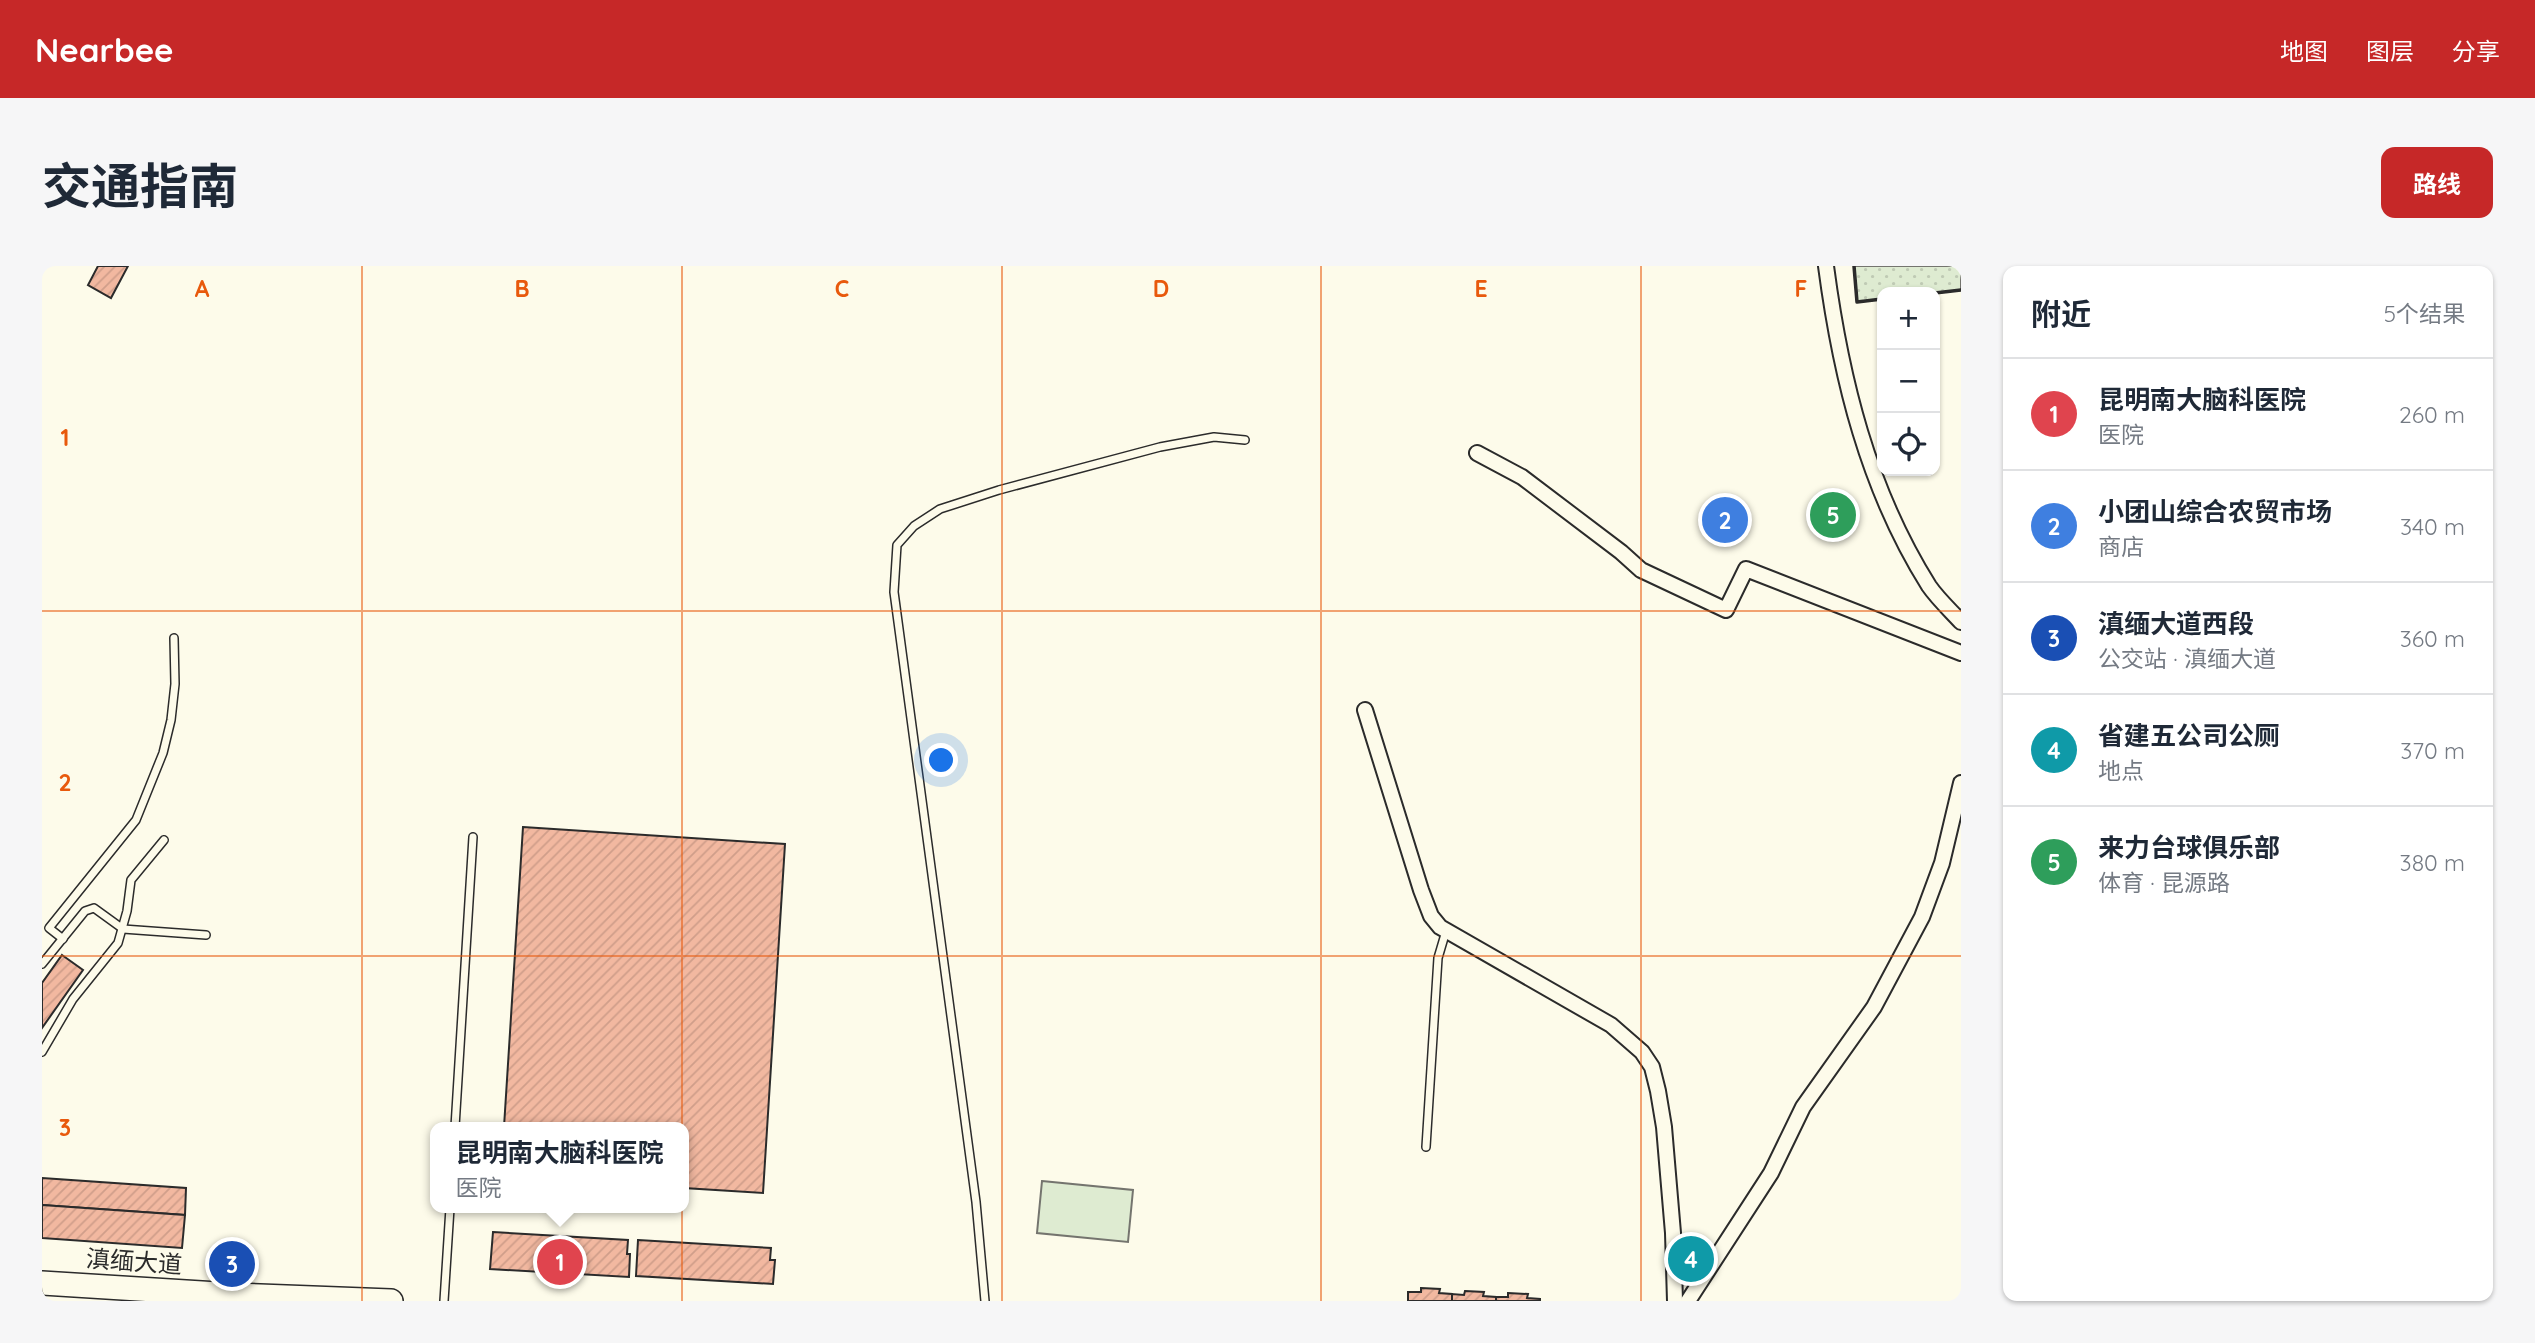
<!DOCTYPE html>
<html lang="zh">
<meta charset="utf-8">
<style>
body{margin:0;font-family:Quicksand,"Noto Sans SC",sans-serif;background:#f6f6f7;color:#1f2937}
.controls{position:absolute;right:21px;top:21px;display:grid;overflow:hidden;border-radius:14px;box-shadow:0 2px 5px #0004}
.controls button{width:63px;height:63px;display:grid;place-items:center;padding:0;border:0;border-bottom:2px solid #e0e1e3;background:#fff;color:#1f2937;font:35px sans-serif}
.you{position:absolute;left:900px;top:495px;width:24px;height:24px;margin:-18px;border:5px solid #fff;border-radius:50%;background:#1a73e8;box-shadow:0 0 0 10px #1a73e833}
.badge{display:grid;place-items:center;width:46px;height:46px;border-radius:50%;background:#c62828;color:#fff;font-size:23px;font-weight:700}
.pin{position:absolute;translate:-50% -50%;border:4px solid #fff;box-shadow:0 2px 7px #0006}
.popup{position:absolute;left:388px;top:856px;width:259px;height:91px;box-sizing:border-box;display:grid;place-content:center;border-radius:14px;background:#fff;filter:drop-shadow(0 2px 5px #0005);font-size:23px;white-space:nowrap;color:#747a83}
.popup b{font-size:26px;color:#1f2937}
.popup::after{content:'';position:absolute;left:50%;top:100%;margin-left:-14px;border:14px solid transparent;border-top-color:#fff}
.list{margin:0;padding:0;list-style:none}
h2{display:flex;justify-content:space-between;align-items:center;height:91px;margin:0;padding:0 28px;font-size:30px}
h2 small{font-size:23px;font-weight:400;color:#747a83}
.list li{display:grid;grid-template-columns:46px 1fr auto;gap:21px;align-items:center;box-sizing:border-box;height:112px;padding:0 28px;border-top:2px solid #e0e1e3}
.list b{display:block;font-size:26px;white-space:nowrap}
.list p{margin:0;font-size:23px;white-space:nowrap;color:#747a83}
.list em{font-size:23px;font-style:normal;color:#747a83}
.icon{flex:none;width:38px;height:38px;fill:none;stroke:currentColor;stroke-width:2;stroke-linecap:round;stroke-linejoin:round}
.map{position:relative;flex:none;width:1919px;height:1035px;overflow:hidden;border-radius:14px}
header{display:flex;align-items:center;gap:42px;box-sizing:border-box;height:98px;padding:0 35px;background:#c62828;color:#fff}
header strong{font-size:33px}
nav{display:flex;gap:38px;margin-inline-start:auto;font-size:24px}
.intro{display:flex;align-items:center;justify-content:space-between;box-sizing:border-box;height:168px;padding:0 42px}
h1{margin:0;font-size:49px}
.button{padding:18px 32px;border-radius:14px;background:#c62828;color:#fff;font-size:24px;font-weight:700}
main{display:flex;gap:42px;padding:0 42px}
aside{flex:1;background:#fff;border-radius:14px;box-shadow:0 2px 5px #0004}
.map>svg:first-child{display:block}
</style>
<header>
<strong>Nearbee</strong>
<nav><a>地图</a><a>图层</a><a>分享</a></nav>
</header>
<div class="intro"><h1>交通指南</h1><a class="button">路线</a></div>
<main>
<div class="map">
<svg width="1919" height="1035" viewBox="0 0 1919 1035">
<defs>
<pattern id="green-dots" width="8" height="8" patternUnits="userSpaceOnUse" patternTransform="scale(1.75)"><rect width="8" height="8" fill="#deebd1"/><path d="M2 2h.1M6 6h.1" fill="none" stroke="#bfcab4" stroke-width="1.8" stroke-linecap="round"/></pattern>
<pattern id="building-hatch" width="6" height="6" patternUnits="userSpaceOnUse" patternTransform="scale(1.75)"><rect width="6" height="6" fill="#f2b8a0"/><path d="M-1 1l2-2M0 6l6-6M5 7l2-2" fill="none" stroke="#d09e8a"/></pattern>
</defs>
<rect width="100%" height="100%" fill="#fdfbea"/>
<polygon fill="url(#green-dots)" stroke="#74746e" stroke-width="2" points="1812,0 1919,0 1919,24 1893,27 1840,26 1840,33 1815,36"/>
<polygon fill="#deebd1" stroke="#74746e" stroke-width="2" points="1000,915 1091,924 1086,976 995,967"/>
<g fill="url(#building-hatch)" stroke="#2b2b2b" stroke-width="2">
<polygon points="56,0 86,0 69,32 46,19"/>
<polygon points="481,561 743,578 721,927 642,922 642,861 462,861"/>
<polygon points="20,689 41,704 0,762 0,717"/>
<polygon points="0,912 144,922 143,949 0,939"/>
<polygon points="0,939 143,949 140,982 0,972"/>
<polygon points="451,966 586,974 585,988 588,988 587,1011 448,1003"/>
<polygon points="596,974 729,982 728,994 733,994 731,1018 594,1010"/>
<polygon points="1644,979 1654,979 1654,1006 1644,1007"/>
<polygon points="1379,1022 1398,1023 1397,1027 1410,1028 1410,1035 1366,1035 1366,1026 1379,1026"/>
<polygon points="1423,1025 1442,1026 1441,1030 1454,1031 1454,1035 1410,1035 1410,1028 1422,1029"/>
<polygon points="1466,1027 1486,1028 1485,1032 1498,1033 1498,1035 1454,1035 1454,1031 1466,1031"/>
</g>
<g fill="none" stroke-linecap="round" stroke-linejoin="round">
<g stroke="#2b2b2b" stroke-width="10">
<g id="service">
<polyline points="21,673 7,662 94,554 121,487 129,454 133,418 132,372"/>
<polyline points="0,698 43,645 52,642 81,663 164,669"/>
<polyline points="0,786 31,733 76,677 85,645 89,614 122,574"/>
<polyline points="413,861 431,571"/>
<polyline points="1384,881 1396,692 1404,665"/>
<polyline points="402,1035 408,942"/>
<polyline points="943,1035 934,936 852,326 855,279 872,260 898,243 957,224 1118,181 1172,171 1203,174"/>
</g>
</g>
<g stroke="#2b2b2b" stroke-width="18">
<g id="minor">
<path d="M1784,0C1799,113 1826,223 1887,320C1896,333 1909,345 1919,356"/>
<polyline points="1435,187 1480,211 1579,286 1599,304 1684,344 1704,303 1919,387"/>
<polyline points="1323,444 1379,624 1389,650 1398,661 1569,759 1600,786 1610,801 1616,825 1622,861 1631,967 1633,1035"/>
<polyline points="1646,1035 1729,907 1761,841 1832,741 1880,651 1900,597 1919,517"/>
</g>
</g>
<g stroke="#2b2b2b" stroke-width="26">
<polyline id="primary" points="0,1017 192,1029 349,1035"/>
</g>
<use href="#service" stroke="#fdfbea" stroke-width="7"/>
<use href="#minor" stroke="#fdfbea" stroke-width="14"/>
<use href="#primary" stroke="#fdfbea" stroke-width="23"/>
<g stroke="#2b2b2b" stroke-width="3.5">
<polyline points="1812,0 1815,36 1840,33"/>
<polyline points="1893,27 1919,24"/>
</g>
</g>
<path fill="none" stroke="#e8590c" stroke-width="2" stroke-opacity="0.55" d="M320,0V1035M640,0V1035M960,0V1035M1279,0V1035M1599,0V1035M0,345H1919M0,690H1919"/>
<g text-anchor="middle" stroke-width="5" stroke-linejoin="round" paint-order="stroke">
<g font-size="24" fill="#2b2b2b" stroke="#fdfbea">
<text transform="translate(92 996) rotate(4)" y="8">滇缅大道</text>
</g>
</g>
<g font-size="23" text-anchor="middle" font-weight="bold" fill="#e8590c" stroke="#fdfbea" stroke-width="5" stroke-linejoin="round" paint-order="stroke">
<text x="160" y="31">A</text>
<text x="480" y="31">B</text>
<text x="800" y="31">C</text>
<text x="1119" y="31">D</text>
<text x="1439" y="31">E</text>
<text x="1759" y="31">F</text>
<text x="23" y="180">1</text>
<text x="23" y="525">2</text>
<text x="23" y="870">3</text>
</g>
</svg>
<div class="controls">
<button>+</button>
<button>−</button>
<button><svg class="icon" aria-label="locate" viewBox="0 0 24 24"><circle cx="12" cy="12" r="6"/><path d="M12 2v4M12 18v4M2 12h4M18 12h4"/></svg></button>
</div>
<div class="you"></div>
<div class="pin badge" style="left:518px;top:996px;background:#e0444e">1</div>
<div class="popup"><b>昆明南大脑科医院</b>医院</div>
<div class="pin badge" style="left:1683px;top:254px;background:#3f7fe0">2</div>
<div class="pin badge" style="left:190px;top:998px;background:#1a4fb4">3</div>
<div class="pin badge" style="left:1649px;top:993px;background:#0f9aa8">4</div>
<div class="pin badge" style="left:1791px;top:249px;background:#2e9e5b">5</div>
</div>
<aside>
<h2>附近<small>5个结果</small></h2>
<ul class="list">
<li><span class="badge" style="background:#e0444e">1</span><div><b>昆明南大脑科医院</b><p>医院</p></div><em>260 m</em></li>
<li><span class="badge" style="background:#3f7fe0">2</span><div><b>小团山综合农贸市场</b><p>商店</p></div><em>340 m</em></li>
<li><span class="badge" style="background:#1a4fb4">3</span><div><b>滇缅大道西段</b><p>公交站 · 滇缅大道</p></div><em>360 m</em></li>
<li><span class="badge" style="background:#0f9aa8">4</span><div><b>省建五公司公厕</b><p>地点</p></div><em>370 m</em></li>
<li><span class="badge" style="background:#2e9e5b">5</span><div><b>来力台球俱乐部</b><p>体育 · 昆源路</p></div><em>380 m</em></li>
</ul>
</aside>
</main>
